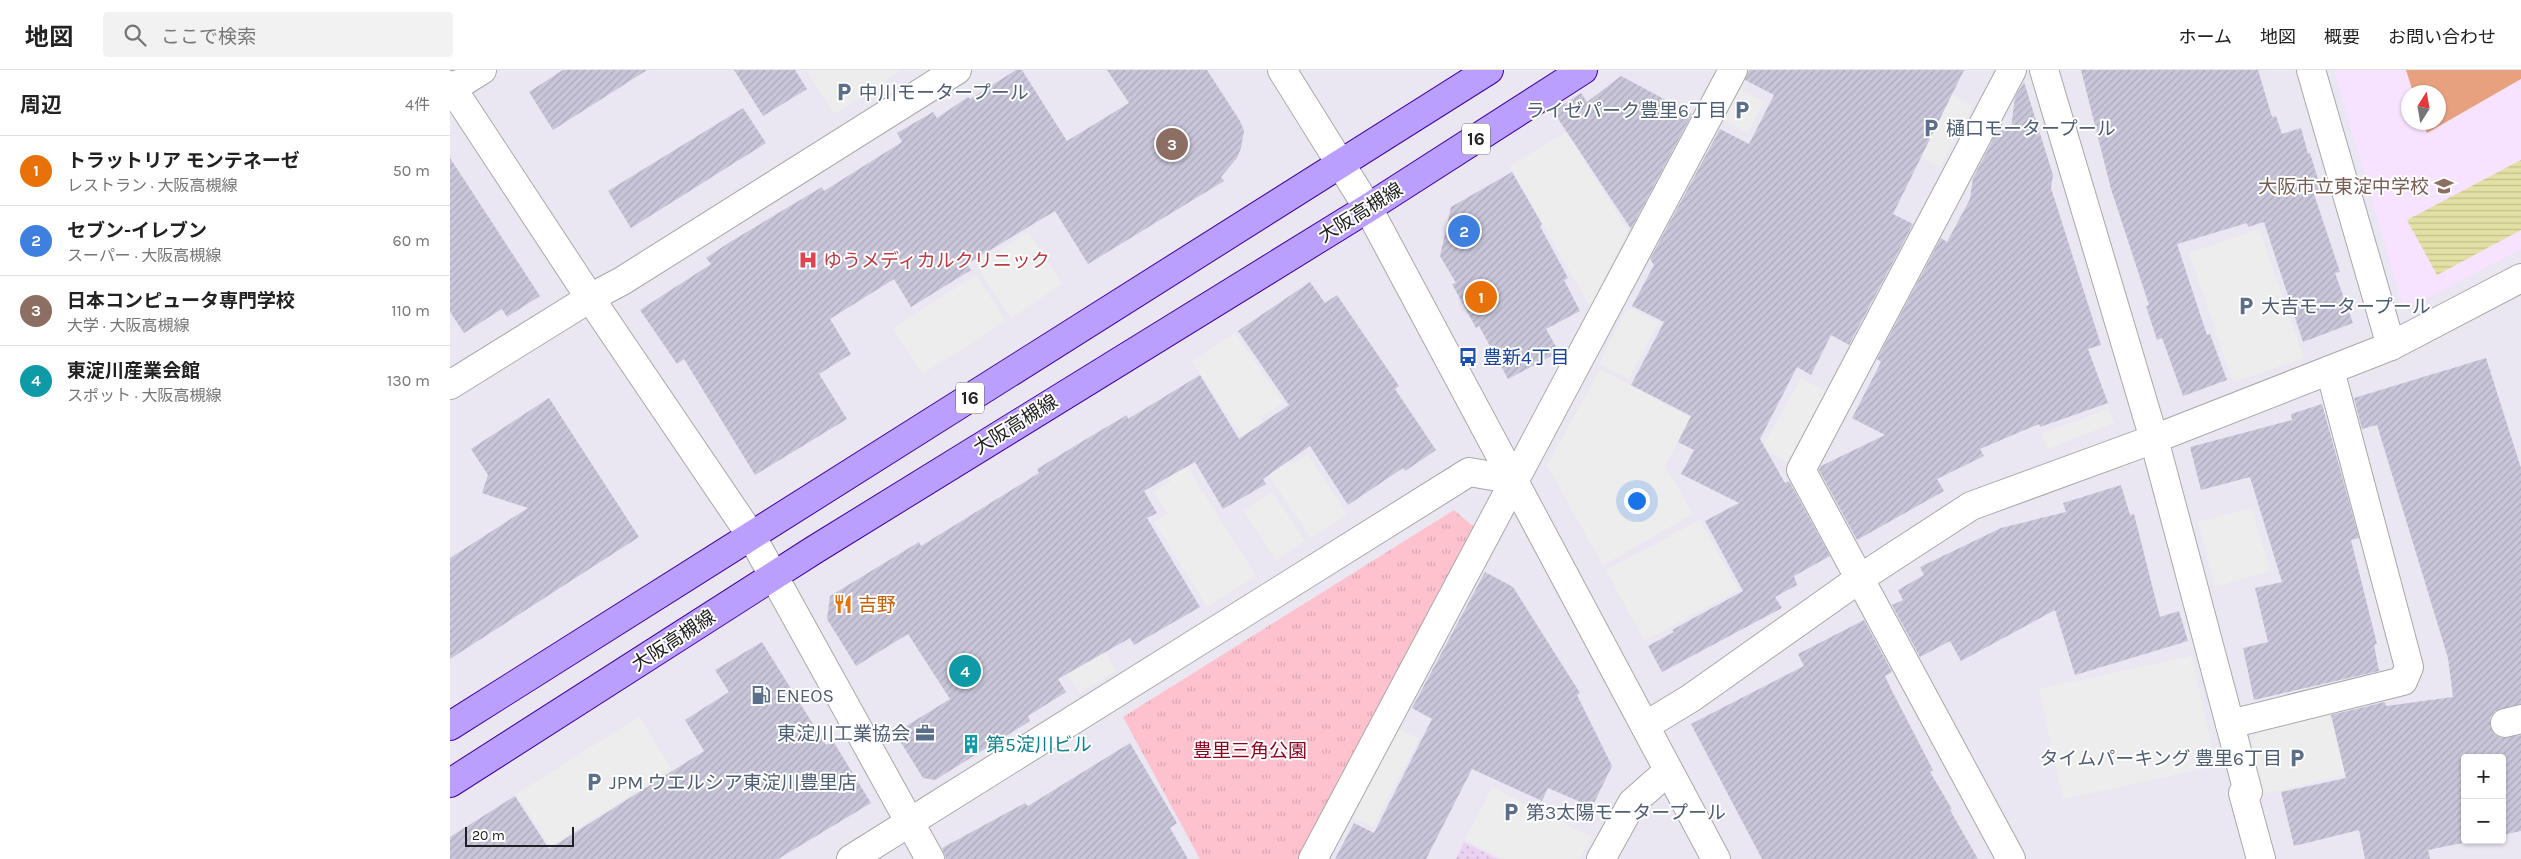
<!DOCTYPE html>
<html lang="ja">
<meta charset="utf-8">
<style>
body{margin:0;font-family:Karla,"Noto Sans JP",sans-serif;background:#f2f2f2;color:#222}
.controls{position:absolute;right:15px;bottom:15px;display:grid;overflow:hidden;border-radius:5px;box-shadow:0 1px 4px #0004}
.controls button{width:45px;height:45px;display:grid;place-items:center;padding:0;border:0;border-bottom:1px solid #e0e0e0;background:#fff;color:#222;font:25px sans-serif}
.compass{position:absolute;left:1951px;top:15px;width:45px;height:45px;border-radius:50%;background:#fff;box-shadow:0 1px 4px #0004;rotate:11deg}
.scale{position:absolute;left:15px;bottom:12px;width:109px;box-sizing:border-box;padding-left:5px;border:2px solid #212121;border-top:0;font-size:14px;line-height:18px;white-space:nowrap;color:#212121;-webkit-text-stroke:4px #fff;paint-order:stroke}
.you{position:absolute;left:1186px;top:430px;width:18px;height:18px;margin:-12px;border:4px solid #fff;border-radius:50%;background:#1a73e8;box-shadow:0 0 0 8px #1a73e833}
.badge{display:grid;place-items:center;width:32px;height:32px;border-radius:50%;background:#003cd2;color:#fff;font-size:16px;font-weight:700}
.pin{position:absolute;translate:-50% -50%;border:2px solid #fff;box-shadow:0 1px 5px #0006}
.list{margin:0;padding:0;list-style:none}
h2{display:flex;justify-content:space-between;align-items:center;height:65px;margin:0;padding:0 20px;font-size:21px}
h2 small{font-size:16px;font-weight:400;color:#767676}
.list li{display:grid;grid-template-columns:32px 1fr auto;gap:15px;align-items:center;box-sizing:border-box;height:70px;padding:0 20px;border-top:1px solid #e0e0e0}
.list b{display:block;font-size:19px;white-space:nowrap}
.list p{margin:0;font-size:16px;white-space:nowrap;color:#767676}
.list em{font-size:16px;font-style:normal;color:#767676}
.icon{flex:none;width:28px;height:28px;fill:none;stroke:currentColor;stroke-width:2;stroke-linecap:round;stroke-linejoin:round}
.map{position:relative;flex:none;width:2071px;height:789px;overflow:hidden}
header{display:flex;align-items:center;gap:30px;box-sizing:border-box;height:70px;padding:0 25px;background:#fff;border-bottom:1px solid #e0e0e0}
header strong{font-size:24px}
nav{display:flex;gap:28px;margin-inline-start:auto;font-size:18px}
.search{width:350px;height:45px;background:#f2f2f2;display:flex;align-items:center;gap:12px;box-sizing:border-box;padding:0 18px;border-radius:5px;color:#767676;font-size:19px}
main{display:flex}
aside{flex:1;background:#fff}
.map>svg:first-child{display:block}
</style>
<header>
<strong>地図</strong>
<div class="search"><svg class="icon" aria-label="search" viewBox="0 0 24 24"><circle cx="10" cy="10" r="6"/><path d="M15 15l6 6"/></svg>ここで検索</div>
<nav><a>ホーム</a><a>地図</a><a>概要</a><a>お問い合わせ</a></nav>
</header>
<main>
<aside>
<h2>周辺<small>4件</small></h2>
<ul class="list">
<li><span class="badge" style="background:#e8710a">1</span><div><b>トラットリア モンテネーゼ</b><p>レストラン · 大阪高槻線</p></div><em>50 m</em></li>
<li><span class="badge" style="background:#3f7fe0">2</span><div><b>セブン-イレブン</b><p>スーパー · 大阪高槻線</p></div><em>60 m</em></li>
<li><span class="badge" style="background:#8d6e63">3</span><div><b>日本コンピュータ専門学校</b><p>大学 · 大阪高槻線</p></div><em>110 m</em></li>
<li><span class="badge" style="background:#0f9aa8">4</span><div><b>東淀川産業会館</b><p>スポット · 大阪高槻線</p></div><em>130 m</em></li>
</ul>
</aside>
<div class="map">
<svg width="2071" height="789" viewBox="0 0 2071 789">
<defs>
<pattern id="farmland-dots" width="8" height="8" patternUnits="userSpaceOnUse" patternTransform="scale(1.25)"><rect width="8" height="8" fill="#ebd1f2"/><path d="M2 2h.1M6 6h.1" fill="none" stroke="#c9b3cf" stroke-width="1.8" stroke-linecap="round"/></pattern>
<pattern id="park-tufts" width="24" height="20" patternUnits="userSpaceOnUse" patternTransform="scale(1.25)"><rect width="24" height="20" fill="#fec2ce"/><path d="M3 7l-1-3M5 7V3M7 7l1-3M15 17l-1-3M17 17v-4M19 17l1-3" fill="none" stroke="#d9a6b1"/></pattern>
<pattern id="water-rules" width="6" height="5" patternUnits="userSpaceOnUse" patternTransform="scale(1.25)"><rect width="6" height="5" fill="#e3e0a4"/><path d="M0 2.5h6" fill="none" stroke="#c2c08d"/></pattern>
<pattern id="building-hatch" width="6" height="6" patternUnits="userSpaceOnUse" patternTransform="scale(1.25)"><rect width="6" height="6" fill="#c9c6da"/><path d="M-1 1l2-2M0 6l6-6M5 7l2-2" fill="none" stroke="#acaabb"/></pattern>
</defs>
<rect width="100%" height="100%" fill="#ebe7f2"/>
<path fill="#f7e3ff" fill-rule="evenodd" d="M1884,0H2071V179L1954,240ZM1958,22H1988V52H1958Z"/>
<polygon fill="url(#farmland-dots)" points="1014,772 1048,789 1006,789"/>
<polygon fill="url(#park-tufts)" points="1004,440 1024,457 849,789 750,789 673,647"/>
<polygon fill="#e7a17f" points="1956,0 2071,0 2071,9 1977,63 1973,53 1988,52 1988,22 1963,22"/>
<g fill="#ededed">
<polygon points="356,0 452,0 384,44"/>
<polygon points="1287,17 1314,32 1298,63 1270,49"/>
<polygon points="1492,19 1523,36 1490,97 1444,73"/>
<polygon points="1116,62 1178,161 1140,237 1060,96"/>
<polygon points="1809,159 1854,288 1783,312 1739,183"/>
<polygon points="578,162 612,214 561,248 527,196"/>
<polygon points="526,205 556,251 472,304 443,258"/>
<polygon points="1178,237 1208,253 1179,309 1149,294"/>
<polygon points="785,263 833,333 810,348 842,395 858,385 897,444 861,468 742,292"/>
<polygon points="1150,299 1241,348 1215,395 1243,444 1153,495 1097,396"/>
<polygon points="1351,308 1376,322 1337,392 1312,378"/>
<polygon points="1658,339 1664,353 1597,379 1591,364"/>
<polygon points="731,387 806,506 757,537 704,452 718,444 704,422 720,412 711,398"/>
<polygon points="822,422 855,471 826,490 793,441"/>
<polygon points="1802,438 1820,501 1765,517 1748,452"/>
<polygon points="1250,450 1288,520 1194,571 1156,500"/>
<polygon points="655,581 666,601 629,623 617,603"/>
<polygon points="1742,586 1766,696 1613,729 1589,619"/>
<polygon points="1880,639 1895,705 1812,724 1800,671 1815,655"/>
<polygon points="189,647 222,699 100,776 66,724"/>
<polygon points="948,658 969,669 923,757 901,746"/>
<polygon points="1042,717 1141,767 1130,789 1054,789 1015,770"/>
</g>
<polygon fill="url(#water-rules)" points="2071,90 2071,160 1987,205 1957,150"/>
<g fill="url(#building-hatch)">
<polygon points="113,0 197,0 103,60 79,22"/>
<polygon points="284,0 345,0 357,19 313,46"/>
<polygon points="566,0 572,0 617,71 679,33 657,0 757,0 790,51 794,61 791,78 787,88 771,107 774,111 638,194 605,141 517,194 521,200 461,237 444,209 380,249 401,284 369,304 397,349 305,405 234,289 227,294 190,240 261,194 256,188 280,172 372,117 374,121 452,72 447,63 483,42 487,48 518,27 520,29"/>
<polygon points="1299,0 1514,0 1443,144 1463,154 1399,275 1381,265 1361,305 1347,297 1310,369 1335,413 1339,411 1380,486 1344,506 1347,515 1325,527 1332,538 1212,602 1198,576 1224,562 1222,560 1293,521 1255,451 1289,433 1231,404 1244,380 1228,372 1241,346 1181,315 1214,252 1182,236 1204,195 1200,189 1270,59 1299,74 1324,25 1295,10"/>
<polygon points="1631,0 1808,0 1822,47 1826,46 1832,64 1851,58 1858,84 1860,83 1871,119 1863,121 1890,202 1885,203 1903,253 1853,272 1814,152 1798,157 1797,153 1727,174 1757,265 1760,264 1777,310 1733,326 1712,268 1707,270 1696,236 1699,235 1661,119"/>
<polygon points="1171,6 1242,44 1181,159 1103,41 1131,23 1137,32"/>
<polygon points="1574,12 1603,105 1601,118 1651,275 1638,279 1658,333 1590,357 1589,354 1530,379 1534,386 1487,409 1494,421 1407,470 1369,400 1371,396 1435,365 1402,348 1431,292 1427,289 1491,168 1497,172 1520,129 1523,108 1551,54 1561,58 1565,27"/>
<polygon points="293,38 316,73 181,158 158,121"/>
<polygon points="0,88 90,226 57,247 52,239 14,263 0,242"/>
<polygon points="1062,102 1092,154 1090,156 1118,208 1114,210 1130,241 1096,259 1109,282 1058,309 1029,256 1026,258 1002,214 1006,213 990,186 1001,137"/>
<polygon points="860,212 875,233 887,225 949,316 945,319 986,380 955,401 953,398 898,435 860,376 813,409 816,414 773,439 745,392 694,421 707,443 697,448 750,537 684,575 680,568 608,609 616,622 578,646 580,651 485,710 473,708 445,663 500,629 458,564 406,596 377,549 380,526 469,472 471,476 589,403 587,399 638,368 677,345 678,349 750,305 789,369 839,335 788,261"/>
<polygon points="2036,288 2071,398 2071,634 2045,641 2040,648 2040,656 2044,664 2051,668 2071,665 2071,761 2052,765 2052,688 2015,688 2015,770 2027,770 1978,780 1980,789 1915,789 1909,760 1844,776 1831,722 1896,708 1881,645 1935,632 1936,636 2003,627 1998,588 1927,355 1912,359 1904,328"/>
<polygon points="99,328 189,467 0,589 0,488 78,438 32,423 38,405 21,379"/>
<polygon points="1872,334 1909,468 1901,470 1927,574 1924,575 1929,601 1804,630 1793,578 1818,572 1805,518 1832,512 1800,407 1751,420 1740,377 1842,350 1841,344"/>
<polygon points="1671,415 1680,445 1684,444 1710,547 1729,541 1738,571 1625,605 1605,540 1511,591 1500,571 1470,587 1442,535 1453,530 1448,520 1474,505 1470,497 1551,458 1616,442 1613,433"/>
<polygon points="1035,502 1063,517 1130,623 1127,625 1162,696 1142,737 1098,718 1092,731 1022,699 976,789 885,789 904,753 924,763 982,649 962,638"/>
<polygon points="1414,550 1442,602 1435,606 1441,619 1483,700 1480,702 1502,739 1500,740 1528,789 1312,789 1241,654 1354,596 1348,584"/>
<polygon points="312,572 376,675 383,671 421,733 328,789 0,789 0,767 65,726 99,779 254,681 235,650 279,622 265,600"/>
<polygon points="680,673 727,753 720,758 738,789 496,789 492,778 575,733 578,736"/>
</g>
<g fill="none" stroke-linecap="round" stroke-linejoin="round">
<g stroke="#a8a8a8" stroke-width="30">
<g id="minor">
<polyline points="1594,0 1704,369 1798,722 1793,723 1811,789"/>
<polyline points="1861,0 1941,276"/>
<polyline points="0,20 32,0"/>
<polyline points="0,315 140,228 172,211 507,0"/>
<polyline points="2055,653 2071,649"/>
<polyline points="1780,654 1953,611 1959,597 1880,300"/>
<polyline points="1195,656 1241,628 1409,509 1521,436 1704,369 1941,276 2071,208"/>
<polyline points="401,789 1019,402 1066,410"/>
<polyline points="863,789 1283,0"/>
<polyline points="1151,789 1182,733 1218,701"/>
<polyline points="1561,789 1351,400 1562,0"/>
</g>
</g>
<g stroke="#a8a8a8" stroke-width="30">
<g id="tertiary">
<polyline points="832,0 918,138 1266,789"/>
<polyline points="0,15 140,228 302,467 480,789"/>
</g>
</g>
<g stroke="#3d009e" stroke-width="30">
<g id="primary">
<polyline points="0,656 1039,0"/>
<polyline points="0,713 364,480 918,138 1133,0"/>
</g>
</g>
<use href="#minor" stroke="#fff" stroke-width="28"/>
<use href="#tertiary" stroke="#fff" stroke-width="28"/>
<use href="#primary" stroke="#ba9fff" stroke-width="28"/>
</g>
<defs>
<g id="parking-bare" transform="scale(1.5)"><path d="M-3.5-5.5H1a3.5 3.5 0 0 1 0 7H-1V5.5H-3.5ZM-1-3.4V-.6H.8a1.4 1.4 0 0 0 0-2.8Z" fill="#5c6f8a" stroke="#fff" stroke-width="2.5" paint-order="stroke"/></g>
<g id="school-bare" transform="scale(1.5)"><path d="M0-5L7-2L0 1L-7-2ZM-4 1L0 2.5L4 1V4Q0 6-4 4Z" fill="#8d6e63" stroke="#fff" stroke-width="2.5" paint-order="stroke"/></g>
<g id="hospital-bare" transform="scale(1.5)"><path d="M-5-5h3v3.5h4V-5h3V5h-3V1.5h-4V5h-3Z" fill="#e0444e" stroke="#fff" stroke-width="2.5" paint-order="stroke"/></g>
<g id="bus-bare" transform="scale(1.5)"><path d="M-5-6H5V4H4V6H2V4H-2V6H-4V4H-5ZM-3.5-4V0h7V-4ZM-3.5 1.2v1.5H-2V1.2ZM2 1.2v1.5H3.5V1.2Z" fill="#1a4fb4" stroke="#fff" stroke-width="2.5" paint-order="stroke"/></g>
<g id="restaurant-bare" transform="scale(1.5)"><path d="M-5-6h1v4h1v-4h1v4h1v-4h1v5L-1.5 .5V6h-2V.5L-5-1ZM5-6V6H3V1.5H1.5Q1.5-4 5-6Z" fill="#e8710a" stroke="#fff" stroke-width="2.5" paint-order="stroke"/></g>
<g id="fuel-bare" transform="scale(1.5)"><path d="M-5.5-6h7V0h2V4h1.3V-2.5L3-4.5l.8-.8L6-3V5H2.5V1h-1V6h-7ZM-4.2-4.7v3.2H.2V-4.7Z" fill="#5c6f8a" stroke="#fff" stroke-width="2.5" paint-order="stroke"/></g>
<g id="office-bare" transform="scale(1.5)"><path d="M-6-3h4V-5.5h4V-3h4V5H-6ZM-1-4.5V-3h2v-1.5ZM-6 0V1H6V0Z" fill="#5c6f8a" stroke="#fff" stroke-width="2.5" paint-order="stroke"/></g>
<g id="building-bare" transform="scale(1.5)"><path d="M-4-6H4V6H1V3H-1V6H-4ZM-2.5-4.3h1.7v1.8h-1.7ZM.8-4.3h1.7v1.8H.8ZM-2.5-1h1.7V.8h-1.7ZM.8-1h1.7V.8H.8Z" fill="#0f9aa8" stroke="#fff" stroke-width="2.5" paint-order="stroke"/></g>
</defs>
<g fill-rule="evenodd">
<use href="#parking-bare" x="394" y="22"/>
<use href="#parking-bare" x="1292" y="40"/>
<use href="#parking-bare" x="1481" y="58"/>
<use href="#school-bare" x="1994" y="116"/>
<use href="#hospital-bare" x="358" y="190"/>
<use href="#parking-bare" x="1796" y="236"/>
<use href="#bus-bare" x="1018" y="287"/>
<use href="#restaurant-bare" x="393" y="534"/>
<use href="#fuel-bare" x="311" y="625"/>
<use href="#office-bare" x="475" y="663"/>
<use href="#building-bare" x="521" y="674"/>
<use href="#parking-bare" x="1847" y="688"/>
<use href="#parking-bare" x="144" y="712"/>
<use href="#parking-bare" x="1061" y="742"/>
</g>
<g text-anchor="middle" stroke-width="4" stroke-linejoin="round" paint-order="stroke">
<g fill="#fff" stroke="#646464" stroke-width="1">
<rect x="1012" y="53.5" width="28" height="31" rx="4"/>
<rect x="506" y="312.5" width="28" height="31" rx="4"/>
</g>
<g font-size="18" font-weight="bold" fill="#212121">
<text x="1026" y="75">16</text>
<text x="520" y="334">16</text>
</g>
<g font-size="19" fill="#4e5e75" stroke="#fff" text-anchor="start">
<text x="409" y="29">中川モータープール</text>
<text x="1277" y="47" text-anchor="end">ライゼパーク豊里6丁目</text>
<text x="1496" y="65">樋口モータープール</text>
<text x="1811" y="243">大吉モータープール</text>
<text x="326" y="632">ENEOS</text>
<text x="460" y="670" text-anchor="end">東淀川工業協会</text>
<text x="1832" y="695" text-anchor="end">タイムパーキング 豊里6丁目</text>
<text x="159" y="719">JPM ウエルシア東淀川豊里店</text>
<text x="1076" y="749">第3太陽モータープール</text>
</g>
<g font-size="19" fill="#785e54" stroke="#fff" text-anchor="end">
<text x="1979" y="123">大阪市立東淀中学校</text>
</g>
<g font-size="19" fill="#212121" stroke="#fff">
<text transform="translate(910 142) rotate(-32)" y="7">大阪高槻線</text>
<text transform="translate(565 354) rotate(-32)" y="7">大阪高槻線</text>
<text transform="translate(223 570) rotate(-33)" y="7">大阪高槻線</text>
</g>
<g font-size="19" fill="#be3a42" stroke="#fff" text-anchor="start">
<text x="373" y="197">ゆうメディカルクリニック</text>
</g>
<g font-size="19" fill="#164399" stroke="#fff" text-anchor="start">
<text x="1033" y="294">豊新4丁目</text>
</g>
<g font-size="19" fill="#c56008" stroke="#fff" text-anchor="start">
<text x="408" y="541">吉野</text>
</g>
<g font-size="19" fill="#0d838f" stroke="#fff" text-anchor="start">
<text x="536" y="681">第5淀川ビル</text>
</g>
<g font-size="19" fill="#8d011d" stroke="#fff">
<text x="800" y="687">豊里三角公園</text>
</g>
</g>
</svg>
<div class="controls">
<button>+</button>
<button>−</button>
</div>
<svg class="compass" viewBox="-18 -18 36 36"><path d="M0-13l5 13h-10z" fill="#e53935"/><path d="M0 13l5-13h-10z" fill="#767676"/></svg>
<div class="scale">20 m</div>
<div class="you"></div>
<div class="pin badge" style="left:1031px;top:227px;background:#e8710a">1</div>
<div class="pin badge" style="left:1014px;top:161px;background:#3f7fe0">2</div>
<div class="pin badge" style="left:722px;top:74px;background:#8d6e63">3</div>
<div class="pin badge" style="left:515px;top:601px;background:#0f9aa8">4</div>
</div>
</main>
